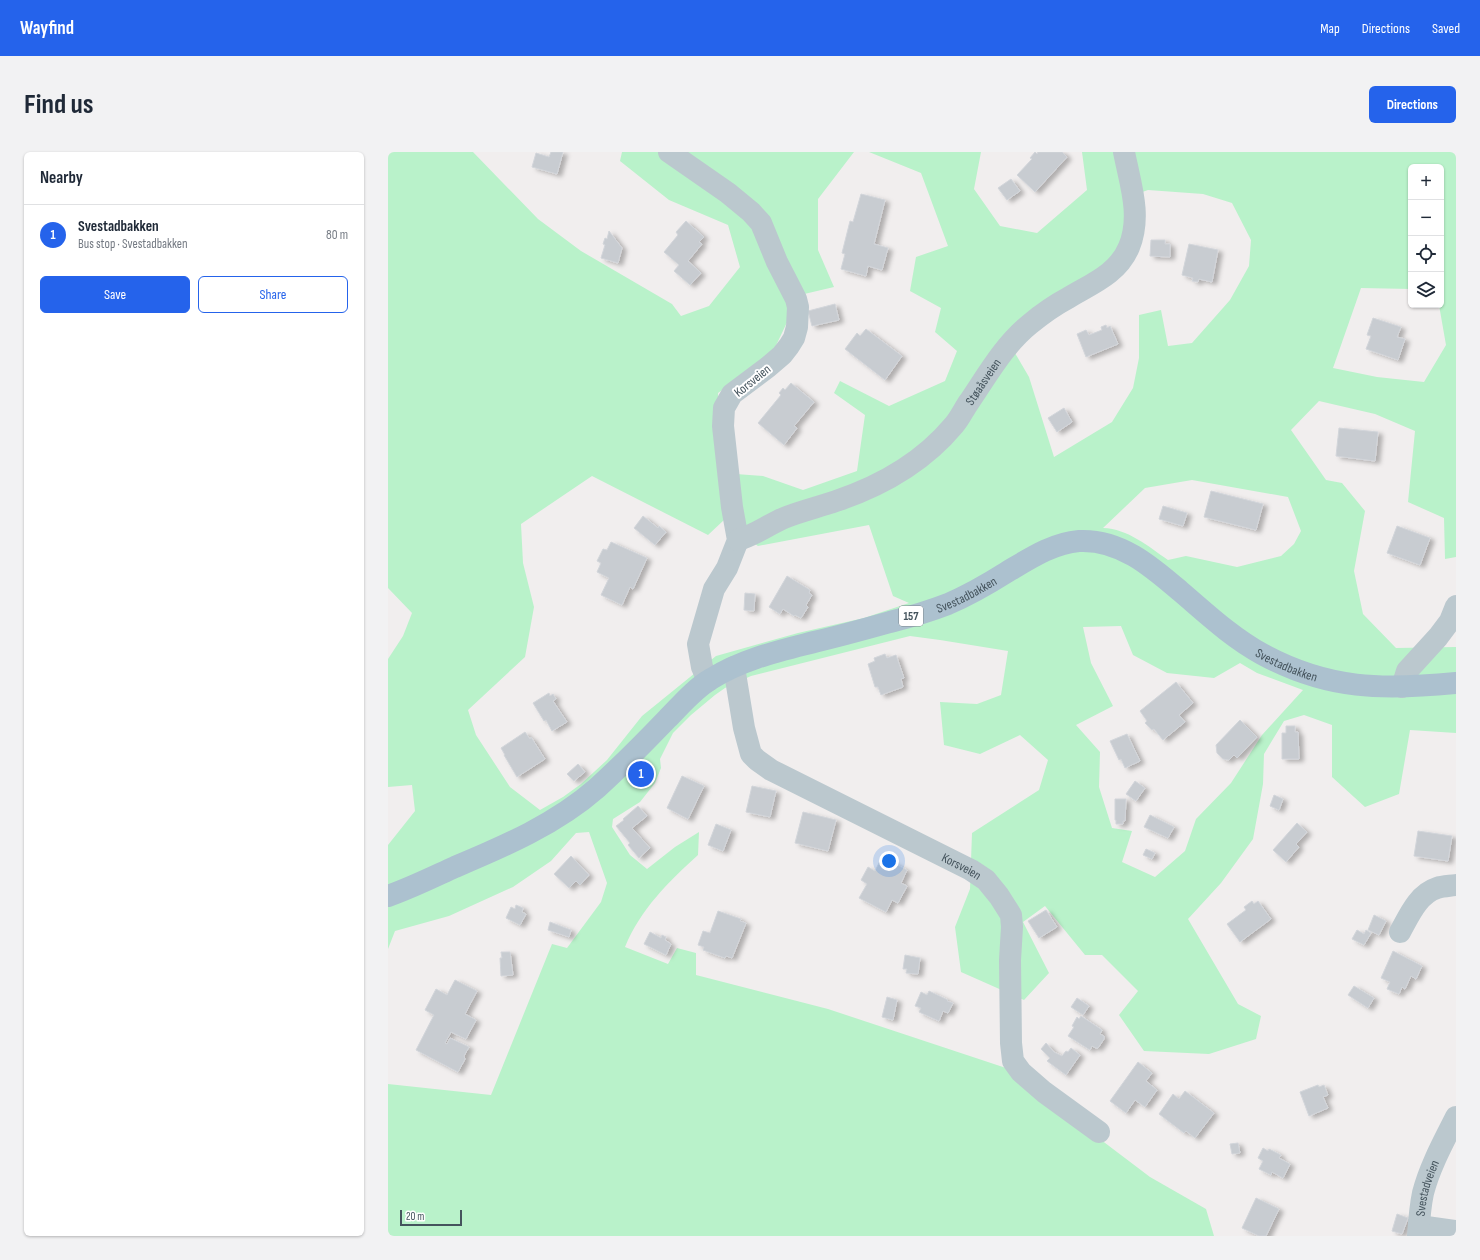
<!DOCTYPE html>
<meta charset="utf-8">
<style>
body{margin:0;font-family:"Sofia Sans Condensed",sans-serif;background:#f2f2f3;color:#1f2937}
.controls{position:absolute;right:12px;top:12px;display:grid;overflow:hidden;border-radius:6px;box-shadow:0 1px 3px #0004}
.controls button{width:36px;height:36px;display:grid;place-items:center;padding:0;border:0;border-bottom:1px solid #e0e1e3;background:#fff;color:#1f2937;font:20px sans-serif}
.scale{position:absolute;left:12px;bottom:10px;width:62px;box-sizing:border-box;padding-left:4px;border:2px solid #45545d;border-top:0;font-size:11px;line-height:14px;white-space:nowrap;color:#45545d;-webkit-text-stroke:3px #fff;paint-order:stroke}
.you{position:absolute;left:501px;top:709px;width:14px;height:14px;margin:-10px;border:3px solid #fff;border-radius:50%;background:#1a73e8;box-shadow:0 0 0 6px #1a73e833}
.badge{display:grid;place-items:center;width:26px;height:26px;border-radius:50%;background:#2563eb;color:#fff;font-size:13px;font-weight:700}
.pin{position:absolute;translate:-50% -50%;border:2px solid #fff;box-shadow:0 1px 4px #0006}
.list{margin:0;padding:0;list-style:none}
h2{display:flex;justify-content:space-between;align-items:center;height:52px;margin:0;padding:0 16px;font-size:17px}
h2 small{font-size:13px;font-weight:400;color:#747a83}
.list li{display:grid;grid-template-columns:26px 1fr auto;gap:12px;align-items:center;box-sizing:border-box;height:60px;padding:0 16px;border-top:1px solid #e0e1e3}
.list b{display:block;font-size:15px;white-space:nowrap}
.list p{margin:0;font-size:13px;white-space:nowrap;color:#747a83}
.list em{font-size:13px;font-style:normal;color:#747a83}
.actions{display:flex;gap:8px;padding:12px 16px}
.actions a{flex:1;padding:9px 0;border:1px solid #2563eb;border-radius:6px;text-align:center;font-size:14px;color:#2563eb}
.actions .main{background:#2563eb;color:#fff}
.icon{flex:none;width:22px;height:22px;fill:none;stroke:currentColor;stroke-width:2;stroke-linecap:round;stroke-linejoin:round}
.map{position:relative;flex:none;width:1068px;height:1084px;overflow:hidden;border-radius:6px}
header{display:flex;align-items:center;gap:24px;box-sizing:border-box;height:56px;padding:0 20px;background:#2563eb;color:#fff}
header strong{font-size:19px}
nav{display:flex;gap:22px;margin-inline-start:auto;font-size:14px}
.intro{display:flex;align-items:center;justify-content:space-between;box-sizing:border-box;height:96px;padding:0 24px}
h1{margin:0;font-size:28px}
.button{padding:10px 18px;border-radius:6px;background:#2563eb;color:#fff;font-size:14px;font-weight:700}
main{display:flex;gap:24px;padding:0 24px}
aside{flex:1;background:#fff;border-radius:6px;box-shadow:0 1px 3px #0004}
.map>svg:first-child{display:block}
</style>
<header>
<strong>Wayfind</strong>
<nav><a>Map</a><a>Directions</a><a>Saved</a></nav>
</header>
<div class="intro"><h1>Find us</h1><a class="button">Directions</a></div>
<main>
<aside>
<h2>Nearby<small></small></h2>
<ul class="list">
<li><span class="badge">1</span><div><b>Svestadbakken</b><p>Bus stop · Svestadbakken</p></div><em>80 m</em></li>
</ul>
<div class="actions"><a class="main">Save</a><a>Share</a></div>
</aside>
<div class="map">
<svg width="1068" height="1084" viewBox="0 0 1068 1084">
<defs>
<filter id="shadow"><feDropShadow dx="4.5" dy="2.5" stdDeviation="2" flood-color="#0004"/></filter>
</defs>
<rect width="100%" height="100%" fill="#f1eeee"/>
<path fill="#b9f2ca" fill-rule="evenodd" d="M0,0H85L150,67L193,99L284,152L293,164L321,154L352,115L340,73L281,48L232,9L234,0H466L430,47V98L446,135L412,143L383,204L330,241L334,321L375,324L415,338L469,319L477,263L446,241L452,229L501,254L557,229L569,199L547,180L553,156L522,139L528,105L560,94L533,21L481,0H593L586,37L612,74L649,81L699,38L694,0H1068V405L1057,407L1056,366L1020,350L1027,279L987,262L931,249L903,278L938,328L954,331L977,359L966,419L975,462L1008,496L1068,495V581L1022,578L1011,642L977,655L944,625V573L916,563L896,569L876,602L875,632L865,687L833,731L800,767L850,852L873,864L868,887L821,902L756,899L731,863L750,839L714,803H697L657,754L635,770L661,821L636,848L573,820L567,775L582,737L584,681L651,638L660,608L632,583L592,602L556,593L552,550L589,552L613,543L620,499L552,488L522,484L363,524L337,536L327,543L303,563L285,581L272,607L273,616L267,631L252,650L225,667L224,675L242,703L259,717L287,695L311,680L310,703C281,729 252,758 237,795L280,812L289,796L308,801V823L440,857L618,916L762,1025L818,1057L826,1084H0V932L103,943L164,792L179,796L213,750L219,731L201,680L188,681L163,709L125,735L61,764L7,779L0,797V693L27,659L24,633L0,635V507L15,484L24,461L0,436ZM1023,15H1053V153H1051L1058,193L1036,230L989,225L945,216L973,136L1023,137ZM760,38L815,42L844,51L863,88L861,114L842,148L804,191L780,194L773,158L751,163V206L745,236L724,270L666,305L641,225L617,184L725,111L737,83L740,45ZM204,324L320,383L336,368L370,394L481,373L505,444L521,451L476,466L410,481L328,504L254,564L219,608L193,632L175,645L152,658L122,635L88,583L80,558L137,505L146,455L135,411L133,372ZM804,328L900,345L913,379L906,392L893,404L849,415L798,404L780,408C760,394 740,377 715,376L757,336ZM733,474L745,503L779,521L826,526L852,511L869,521L915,538L874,583L843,631L808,667L797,699L767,725L734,710L744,679L724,676L711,635L712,600L688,573L725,554L703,511L695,475Z"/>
<g fill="#c8ccd1" stroke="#d2d5da" filter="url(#shadow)">
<polygon points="163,0 175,0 169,22 144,15 148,1 161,5"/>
<polygon points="647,0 649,2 650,0 674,0 679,5 647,40 629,23 644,7 642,6"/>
<polygon points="623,27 632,39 619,48 610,36"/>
<polygon points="473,42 497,48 486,92 500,96 494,118 480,114 478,124 453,117 457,102 454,101 462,69 465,70"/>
<polygon points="298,69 316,85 311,90 314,92 300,109 313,121 302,133 286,119 291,113 276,100 290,83 288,80"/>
<polygon points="221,79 234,96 230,111 213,106 217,93 215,92 217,86 219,87"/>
<polygon points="763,88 777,88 777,92 782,92 782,105 762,104"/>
<polygon points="801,92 830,98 824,130 811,127 810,130 804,129 805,126 794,123"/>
<polygon points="447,152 451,168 424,174 420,159"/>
<polygon points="985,166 1013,175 1009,185 1017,187 1010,208 978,197 983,184 979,183"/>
<polygon points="718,173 719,176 722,174 730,192 698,205 689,182 698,178 701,183 714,178 713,175"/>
<polygon points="478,177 514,204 497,228 457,197 469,181 472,184"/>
<polygon points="403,231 426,250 406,274 409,276 396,293 370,271 393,243 391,241 395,236 397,238"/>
<polygon points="676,256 684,270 669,280 660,266"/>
<polygon points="951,276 990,280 987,309 948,304"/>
<polygon points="823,339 875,352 868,378 816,365"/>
<polygon points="775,354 799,361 795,374 771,367"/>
<polygon points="255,364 270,376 271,374 278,380 267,393 246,376"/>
<polygon points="1009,374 1042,386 1032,413 999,401"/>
<polygon points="223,390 259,406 245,437 242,435 234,453 213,443 221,426 209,420 213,411 209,409 215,397 219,398"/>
<polygon points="399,424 422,438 421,441 424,443 418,453 420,455 413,466 407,463 406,464 395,457 392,462 381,455"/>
<polygon points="357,441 367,442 366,459 356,458"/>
<polygon points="497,502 499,506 508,503 516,526 513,527 515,535 493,543 490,535 487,535 480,512 487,509 486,506"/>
<polygon points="788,530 805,551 791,563 797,570 775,588 766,577 764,578 757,571 759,569 752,559"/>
<polygon points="161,541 162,544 165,542 168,547 165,549 179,570 164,579 158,568 156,569 145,551"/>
<polygon points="852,568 869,585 849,606 846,603 841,608 835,607 829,601 828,593"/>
<polygon points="898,574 907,574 907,580 910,580 911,607 894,607 894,581 898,581"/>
<polygon points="137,580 142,587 143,585 157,607 129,625 116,603 117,603 113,596"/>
<polygon points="739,582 752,609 737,616 733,607 731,608 722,589"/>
<polygon points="190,612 197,620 186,629 179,622"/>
<polygon points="294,624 316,634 300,667 279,656"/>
<polygon points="747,629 757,636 748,649 738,642"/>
<polygon points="364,634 388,639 382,665 358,660"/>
<polygon points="886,643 895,647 891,658 882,654"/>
<polygon points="727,647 738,647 737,669 735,669 735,672 728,672 728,668 727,668"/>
<polygon points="250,654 259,664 244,676 262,696 251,706 240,693 242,691 228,674 236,668 235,667"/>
<polygon points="415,660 448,668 440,699 407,691"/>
<polygon points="762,663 786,675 780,686 756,675"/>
<polygon points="909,671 919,680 908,692 911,695 898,710 885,698"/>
<polygon points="328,672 343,678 335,699 320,693"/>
<polygon points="1030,679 1064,684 1060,709 1026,704"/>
<polygon points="758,697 767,701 764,707 755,703"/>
<polygon points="183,704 201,723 192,733 188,729 181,736 166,722"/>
<polygon points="494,705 519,718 513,731 519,734 510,751 504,748 498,760 471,746 479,732 473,728 480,715 487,719"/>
<polygon points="864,749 866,752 870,749 883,767 852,790 839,772 858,758 856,755"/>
<polygon points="128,753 135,756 134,760 138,762 132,773 118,766 123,755 127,757"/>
<polygon points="658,758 669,775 651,786 640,769"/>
<polygon points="330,759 353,767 352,769 358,771 344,806 338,804 337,806 315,798 316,795 310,793 315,779 322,781"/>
<polygon points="986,763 998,769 991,783 980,778"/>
<polygon points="162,770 183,778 181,785 160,778"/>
<polygon points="969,778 976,782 978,778 983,781 976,793 964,787"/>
<polygon points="262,780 273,786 274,783 278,785 277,788 283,792 278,803 256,792"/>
<polygon points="1005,799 1034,814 1028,827 1023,824 1017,837 1014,835 1011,842 999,837 1002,830 993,826"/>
<polygon points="113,800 122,800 125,823 113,824 112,806 114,806"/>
<polygon points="517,803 532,806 530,822 518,821 519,817 515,817"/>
<polygon points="67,828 89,839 77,862 88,868 78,887 63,880 57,891 59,892 62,886 81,895 76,904 77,907 70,920 28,898 46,863 37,858 48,837 59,843"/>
<polygon points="966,834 986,846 980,856 960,843"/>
<polygon points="541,839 560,848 559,849 565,851 560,861 555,859 551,869 531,860 533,856 527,854 533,840 539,843"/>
<polygon points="499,845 509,848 505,868 494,865"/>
<polygon points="689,846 701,854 695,863 683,855"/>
<polygon points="693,864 714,878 712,882 716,884 716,887 710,896 708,896 704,894 702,898 680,884 686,875 684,874 689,865 691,867"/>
<polygon points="658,891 666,900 674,904 678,899 680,900 683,896 692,903 678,923 659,909 662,906 653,897"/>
<polygon points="750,910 764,921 758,929 769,938 757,955 747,948 738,961 722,949"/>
<polygon points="930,933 931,935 936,933 940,943 935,945 940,956 921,964 912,940"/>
<polygon points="797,939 826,961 807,986 798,979 796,981 771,962 785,942 791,947"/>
<polygon points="850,991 852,1001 844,1002 842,992"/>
<polygon points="875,996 880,999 881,997 893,1003 891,1006 902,1012 895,1026 884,1020 883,1023 871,1017 875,1009 870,1006"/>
<polygon points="868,1046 891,1057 878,1084 871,1084 854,1076"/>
<polygon points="1009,1062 1020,1066 1014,1082 1004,1079"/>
</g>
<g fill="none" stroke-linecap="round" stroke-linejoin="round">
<g stroke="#bbc8ce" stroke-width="22">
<polyline points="281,0 340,41 363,60 373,71 389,110 408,147 410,155 409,175 406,186 401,194 394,203 380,215 344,242 336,256 335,274 344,355 350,388 339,416 326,437 310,492 314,515 320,529"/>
<path id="s1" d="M350,388C367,383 380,373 396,366C413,359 431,355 448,349C493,334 536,309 566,273C572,266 576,257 581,250C600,222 616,193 642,172C654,162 667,153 680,146C703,132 730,122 741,95C754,64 742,31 736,0"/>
<path id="s2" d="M346,515L356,576L363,602L369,608L383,618L583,718L598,728L611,744L623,763L624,775L622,808L623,891L625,909L633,920L656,940L711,980"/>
<polyline points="1014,535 1019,519 1050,485 1062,469 1068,454"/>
<path d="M1012,780C1021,764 1030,742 1049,736C1055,734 1062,734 1068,733"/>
<polyline points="1031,1074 1068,1079"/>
<path id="s3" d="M1030,1084C1031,1070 1032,1055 1035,1041C1042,1014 1056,989 1068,965"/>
</g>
<path stroke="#acc1cf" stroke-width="22" id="s4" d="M0,744C23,736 45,725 67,715C117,694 168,672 209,636C233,614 256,591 279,567C293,553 306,537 323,527C355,507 391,499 426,490C452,484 477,477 502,470C522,465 542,459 560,452C581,443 600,432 619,420C641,407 665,391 691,389C732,387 763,414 792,439C818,461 843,485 874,502C940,538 995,538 1068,531"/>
</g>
<g text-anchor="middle" stroke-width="4" stroke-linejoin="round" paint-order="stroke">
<rect fill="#fff" stroke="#7d878e" stroke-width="1" x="511" y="454" width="24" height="20" rx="3"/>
<g font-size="12" font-weight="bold" fill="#45545d">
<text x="523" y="468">157</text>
</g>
<g font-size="13" fill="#45545d" stroke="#fff">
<text transform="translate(364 228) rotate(-39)" y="5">Korsveien</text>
<text dy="5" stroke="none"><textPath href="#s1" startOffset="300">Støaåsveien</textPath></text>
<text dy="5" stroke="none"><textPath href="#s4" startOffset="664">Svestadbakken</textPath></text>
<text dy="5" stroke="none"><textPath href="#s4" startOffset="1036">Svestadbakken</textPath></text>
<text dy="5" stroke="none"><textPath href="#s2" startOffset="328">Korsveien</textPath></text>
<text dy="5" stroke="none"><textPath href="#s3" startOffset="49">Svestadveien</textPath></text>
</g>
</g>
</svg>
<div class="controls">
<button>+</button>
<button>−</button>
<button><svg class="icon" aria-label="locate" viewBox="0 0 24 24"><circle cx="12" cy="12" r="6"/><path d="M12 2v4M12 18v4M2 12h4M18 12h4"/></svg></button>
<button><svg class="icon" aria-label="layers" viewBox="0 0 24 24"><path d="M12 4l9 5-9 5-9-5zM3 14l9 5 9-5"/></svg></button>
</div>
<div class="scale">20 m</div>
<div class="you"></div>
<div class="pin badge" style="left:253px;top:622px">1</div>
</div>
</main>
